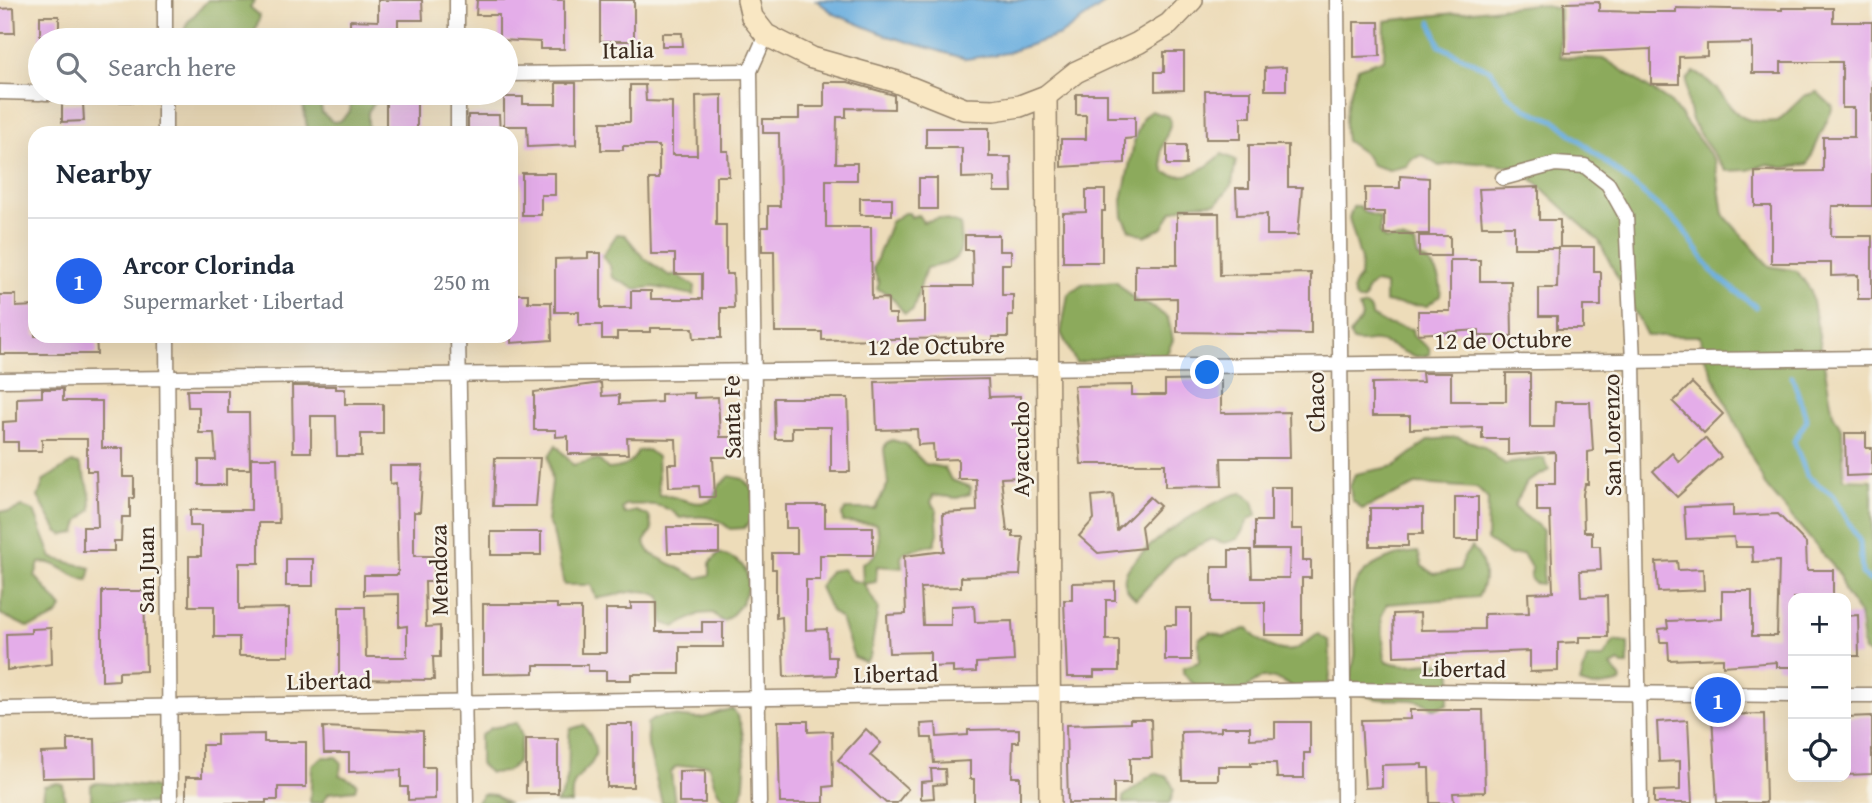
<!DOCTYPE html>
<meta charset="utf-8">
<style>
body{margin:0;font-family:"Gentium Book Plus",serif;background:#f2f2f3;color:#1f2937}
.controls{position:absolute;right:21px;bottom:21px;display:grid;overflow:hidden;border-radius:14px;box-shadow:0 7px 28px #0002}
.controls button{width:63px;height:63px;display:grid;place-items:center;padding:0;border:0;border-bottom:2px solid #e0e1e3;background:#fff;color:#1f2937;font:35px sans-serif}
.you{position:absolute;left:1208px;top:373px;width:24px;height:24px;margin:-18px;border:5px solid #fff;border-radius:50%;background:#1a73e8;box-shadow:0 0 0 10px #1a73e833}
.badge{display:grid;place-items:center;width:46px;height:46px;border-radius:50%;background:#2563eb;color:#fff;font-size:23px;font-weight:700}
.pin{position:absolute;translate:-50% -50%;border:4px solid #fff;box-shadow:0 2px 7px #0006}
.list{margin:0;padding:0;list-style:none}
h2{display:flex;justify-content:space-between;align-items:center;height:91px;margin:0;padding:0 28px;font-size:30px}
h2 small{font-size:23px;font-weight:400;color:#747a83}
.list li{display:grid;grid-template-columns:46px 1fr auto;gap:21px;align-items:center;box-sizing:border-box;height:126px;padding:0 28px;border-top:2px solid #e0e1e3}
.list b{display:block;font-size:26px;white-space:nowrap}
.list p{margin:0;font-size:23px;white-space:nowrap;color:#747a83}
.list em{font-size:23px;font-style:normal;color:#747a83}
.icon{flex:none;width:38px;height:38px;fill:none;stroke:currentColor;stroke-width:2;stroke-linecap:round;stroke-linejoin:round}
.map{position:relative;flex:none;width:1872px;height:803px;overflow:hidden}
.search{position:absolute;background:#fff;box-shadow:0 7px 28px #0002;left:28px;top:28px;width:490px;height:77px;display:flex;align-items:center;gap:18px;box-sizing:border-box;padding:0 24px;border-radius:38px;color:#747a83;font-size:26px}
.panel{position:absolute;background:#fff;box-shadow:0 7px 28px #0002;left:28px;top:126px;width:490px;height:217px;border-radius:21px}
.map>svg:first-child{display:block}
</style>
<div class="map">
<svg width="1872" height="803" viewBox="0 0 1872 803">
<rect width="100%" height="100%" fill="#f7f3e8"/>
<filter id="ink" filterUnits="userSpaceOnUse"><feTurbulence type="fractalNoise" baseFrequency=".0143" numOctaves="2"/><feDisplacementMap in="SourceGraphic" scale="14" xChannelSelector="R" yChannelSelector="G"/><feConvolveMatrix kernelMatrix="1 2 1 2 8 2 1 2 1" color-interpolation-filters="sRGB"/></filter>
<filter id="wash" filterUnits="userSpaceOnUse"><feTurbulence type="fractalNoise" baseFrequency=".00686" numOctaves="4" result="noise"/><feDisplacementMap in="SourceGraphic" scale="28" xChannelSelector="R" yChannelSelector="G"/><feGaussianBlur stdDeviation="1.57" result="paint"/><feColorMatrix in="noise" values="0 0 0 0 0 0 0 0 0 0 0 0 0 0 0 0 0 1.4 0 .05"/><feComposite in="paint" operator="in"/></filter>
<g filter="url(#wash)">
<rect width="100%" height="100%" fill="#eddcb9"/>
<g fill="#8caa5c" stroke="#646a3d" stroke-width="2">
<polygon points="208,0 255,0 250,7 260,16 252,40 185,40 183,34 187,23"/>
<path d="M1535,4L1560,9V57L1605,59L1671,103L1715,161L1723,214L1769,266L1797,271L1811,291L1833,414L1842,430L1844,479L1872,480V656L1864,651L1859,613L1845,593L1838,572L1765,485L1702,352L1700,336H1647L1599,241L1519,167L1466,162L1439,166L1422,155L1412,159L1407,166L1389,170L1372,165L1365,154L1346,141C1342,115 1349,94 1358,68L1384,59L1385,21Z"/>
<path d="M1694,72C1737,94 1721,127 1778,121L1804,96L1817,92L1833,107L1808,164L1784,168L1768,164L1748,170L1726,171C1701,134 1685,127 1687,80Z"/>
<polygon points="301,93 319,93 322,113 333,122 340,121 350,112 351,93 380,93 368,112 368,133 308,133"/>
<path d="M1151,111L1169,117L1171,122L1161,151L1164,172C1186,182 1206,169 1222,154L1236,160L1232,184L1217,203L1192,204L1172,211L1163,228L1145,236L1130,230L1123,217L1122,200L1135,138L1143,117Z"/>
<path d="M1360,206L1363,212L1380,217V234L1385,239H1402L1415,244L1418,257C1434,263 1443,280 1440,296L1427,306C1413,305 1398,305 1385,302V285L1375,283L1367,288L1364,300L1358,301C1350,291 1352,286 1360,277L1361,260L1349,218L1353,207Z"/>
<path d="M904,213H909L911,217L918,215L923,222L939,218L960,224C965,257 958,263 926,268L913,310L905,314L889,294L877,289L879,283L873,269L891,222Z"/>
<polygon points="617,234 625,235 644,258 670,276 675,274 695,286 694,295 654,287 635,289 612,277 610,266 603,255"/>
<polygon points="1116,281 1137,302 1150,305 1168,318 1173,340 1166,356 1134,352 1076,363 1061,333 1068,294 1082,284"/>
<path d="M1366,306L1371,310L1372,316L1386,324L1412,329L1413,336L1429,348L1430,354C1411,364 1394,342 1376,341C1368,340 1362,344 1353,341L1350,335L1362,317L1359,308Z"/>
<path d="M1457,437L1483,446L1505,464L1544,458L1549,470L1527,482L1514,506C1523,517 1534,520 1543,531C1540,549 1546,566 1542,584L1534,583L1530,578L1532,569L1523,554L1509,555L1487,540L1488,499L1477,488L1418,484L1362,509L1352,500L1350,487L1355,474L1395,466L1429,440Z"/>
<path d="M892,440L906,444L925,464L945,468L951,480L971,487L970,494L957,498L933,495L931,503L936,508L938,533L935,544L905,552L901,557L902,568L877,566L876,582L864,584L878,608L870,657L865,662L854,657L841,619L831,611L820,587L830,571L843,569L851,580L863,583L862,563C882,556 880,542 877,524L843,522L842,515L846,509H875L888,484L884,449L886,443Z"/>
<path d="M556,445L573,465L598,459L608,469C624,468 631,465 638,451L648,450L657,457L659,495C679,495 691,507 711,501L720,485L730,476L743,479L753,490L754,519L744,528L730,529C714,514 700,516 680,518C665,502 646,504 625,505L622,509L625,514L636,511L649,516L652,530L644,542L651,554L698,578L710,575V563L719,553C725,556 735,558 740,563C758,582 741,610 723,622L713,613L699,614L675,627L663,623L661,597C638,584 620,597 596,598L591,585H564L553,532L547,521L552,482L549,456Z"/>
<path d="M72,463L79,464C86,477 92,494 91,510L79,521L76,533L63,535L57,531L38,497L44,480Z"/>
<path d="M1242,493L1253,501L1257,515L1249,519L1238,539L1225,543L1211,539L1175,557L1136,599C1129,593 1123,587 1125,576C1131,551 1218,495 1242,493Z"/>
<path d="M22,507L34,511L52,558L91,568L88,580C70,578 57,559 39,563L35,576L62,608C57,619 39,625 27,627L0,614L3,590L0,511L9,512Z"/>
<path d="M1472,547C1486,562 1488,578 1478,597L1387,604L1381,617L1385,660C1405,671 1427,659 1450,664L1452,677L1447,704L1434,709C1407,687 1375,715 1349,682C1351,673 1354,663 1355,655C1356,634 1348,608 1354,588C1361,565 1397,553 1418,552L1422,566L1434,574L1460,570L1464,557Z"/>
<path d="M1248,628C1256,641 1276,653 1293,650C1301,648 1311,639 1318,634L1329,641C1330,660 1338,711 1301,696C1296,694 1294,688 1289,685C1281,680 1272,678 1263,677L1229,699C1209,697 1196,689 1183,673L1184,667L1199,662V638L1211,632L1224,637Z"/>
<polygon points="1614,641 1628,643 1628,665 1622,665 1619,662 1611,666 1621,679 1620,683 1593,687 1580,683 1587,658 1603,658"/>
<path d="M732,709C748,723 746,777 742,797L731,803C711,790 716,784 708,764L675,767L671,773L675,803H662L648,746L647,724C663,709 682,720 701,718C712,717 720,710 732,709Z"/>
<polygon points="517,723 522,737 517,763 505,772 490,773 480,764 480,736 491,728"/>
<path d="M584,725C617,774 567,761 572,803H556C574,782 566,755 570,729Z"/>
<polygon points="323,757 336,757 341,762 340,775 357,783 355,790 329,793 322,803 310,803 312,765"/>
<polygon points="1154,773 1168,777 1174,789 1170,803 1123,803 1123,797"/>
<polygon points="57,783 63,785 65,803 43,803 44,786"/>
<polygon points="97,783 152,787 159,790 162,803 91,803 91,785"/>
<polygon points="483,794 495,795 507,803 476,803"/>
</g>
<polygon fill="#6aaedf" stroke="#526c7e" stroke-width="2" points="816,0 1110,0 1060,35 1006,53 966,59 888,36 834,14"/>
<g fill="none" stroke-linecap="round" stroke-linejoin="round">
<g stroke="#6aaedf" stroke-width="5">
<polyline points="1431,22 1440,46 1491,71 1508,95 1528,110 1556,121 1632,184 1681,226 1713,273 1756,307"/>
<polyline points="1792,376 1807,420 1794,441 1807,476 1834,496 1860,542 1862,574 1872,582"/>
</g>
</g>
<g id="blocks">
<g fill="#e4ade9">
<polygon points="378,0 422,0 423,20 398,20 398,40 350,40 350,20 378,21"/>
<polygon points="477,0 564,0 564,49 540,49 540,42 499,40 499,15 476,15"/>
<rect x="600" y="0" width="34" height="41"/>
<polygon points="1599,2 1599,11 1646,12 1676,12 1676,8 1782,10 1782,8 1833,8 1833,22 1872,22 1872,206 1832,206 1831,236 1872,236 1872,299 1858,299 1858,275 1831,276 1831,263 1771,263 1771,206 1755,206 1755,172 1823,171 1823,137 1854,137 1854,108 1842,108 1842,62 1781,62 1781,73 1752,73 1752,43 1707,44 1707,56 1679,57 1679,84 1651,84 1651,49 1565,53 1564,3"/>
<polygon points="14,8 15,33 0,33 0,9"/>
<rect x="40" y="16" width="19" height="24"/>
<polygon points="1354,22 1379,22 1380,56 1354,57"/>
<polygon points="662,33 682,33 683,46 662,46"/>
<polygon points="1164,52 1184,52 1184,90 1155,91 1155,72 1164,72"/>
<polygon points="1286,67 1286,90 1265,90 1265,68"/>
<polygon points="824,82 848,82 894,95 894,109 846,108 846,117 837,117 836,163 857,163 857,180 826,180 826,227 871,227 872,299 888,298 888,314 896,314 896,323 925,322 925,286 973,286 972,250 965,250 965,235 999,235 999,251 1011,251 1011,264 1002,264 1002,295 1013,295 1013,315 1008,315 1008,337 992,337 992,341 975,341 975,338 822,340 822,332 775,332 774,251 762,251 762,227 768,227 768,206 780,206 779,133 763,133 763,119 799,119 799,107 824,107"/>
<polygon points="556,83 576,83 576,145 528,147 527,126 504,126 504,97 523,97 523,104 556,104"/>
<polygon points="630,85 645,85 646,101 672,102 672,155 697,155 696,96 722,95 722,151 728,151 729,176 716,176 716,225 726,225 726,274 733,274 734,308 721,308 721,338 694,338 693,328 651,328 651,332 617,332 617,339 602,339 602,325 579,325 579,312 555,312 555,259 588,258 588,253 601,253 601,308 631,308 631,291 651,291 651,299 702,299 702,274 675,274 675,254 651,254 649,179 659,179 659,146 623,146 623,150 601,150 601,122 630,122"/>
<polygon points="1205,91 1251,91 1251,117 1241,117 1241,139 1206,139"/>
<polygon points="1076,94 1107,94 1107,117 1135,117 1135,138 1125,139 1125,163 1061,167 1061,139 1086,139 1086,115 1076,115"/>
<rect x="386" y="99" width="31" height="34"/>
<polygon points="83,103 84,121 62,122 62,104"/>
<polygon points="468,115 499,115 500,133 468,133"/>
<polygon points="926,128 989,128 989,157 1011,157 1012,192 994,192 994,177 962,178 962,148 926,148"/>
<rect x="1167" y="145" width="19" height="20"/>
<polygon points="1249,145 1288,145 1288,187 1302,187 1298,235 1267,235 1267,214 1237,215 1236,188 1249,188"/>
<polygon points="522,173 555,173 555,195 541,195 541,215 522,215"/>
<polygon points="1400,176 1429,178 1429,234 1384,234 1384,212 1365,212 1365,188 1400,188"/>
<rect x="919" y="178" width="18" height="31"/>
<polygon points="1539,187 1539,220 1560,220 1560,247 1594,247 1594,272 1601,272 1601,306 1583,306 1583,329 1557,329 1557,316 1539,316 1539,288 1557,288 1558,248 1514,248 1514,226 1482,226 1479,189"/>
<polygon points="1086,190 1105,190 1105,211 1102,211 1102,262 1063,262 1063,213 1086,212"/>
<rect x="860" y="198" width="32" height="17"/>
<polygon points="1177,213 1219,213 1220,275 1311,273 1311,334 1177,332 1177,298 1135,299 1135,265 1177,265"/>
<rect x="1419" y="236" width="31" height="20"/>
<polygon points="1450,260 1480,260 1480,281 1511,281 1512,336 1479,336 1479,330 1418,334 1418,311 1450,311"/>
<polygon points="511,294 528,294 528,302 551,302 552,340 511,343"/>
<polygon points="0,295 16,295 16,307 35,306 35,336 96,336 97,354 0,354"/>
<polygon points="1422,373 1451,373 1451,401 1506,401 1506,373 1530,373 1530,427 1554,427 1555,402 1590,402 1593,451 1588,452 1588,484 1585,484 1583,494 1584,532 1592,532 1592,546 1600,546 1601,570 1580,571 1581,597 1607,596 1608,637 1579,637 1579,642 1558,643 1558,671 1530,672 1530,651 1394,656 1393,614 1420,613 1421,630 1484,629 1484,614 1529,613 1528,593 1553,592 1550,511 1537,511 1537,484 1555,484 1555,452 1508,455 1508,439 1482,439 1482,427 1410,429 1410,416 1372,416 1372,383 1423,382"/>
<polygon points="988,379 989,397 1020,396 1021,477 1001,478 1007,531 1013,531 1013,537 1023,537 1020,575 961,577 961,587 921,588 923,625 951,625 951,606 974,605 975,622 1012,621 1014,661 976,663 976,672 953,673 953,666 930,667 930,652 889,653 887,615 906,614 904,556 944,551 943,513 977,511 976,479 958,479 958,459 934,460 933,444 918,445 917,429 877,430 875,382"/>
<polygon points="1221,380 1221,413 1289,412 1290,458 1221,458 1222,486 1165,487 1165,464 1081,464 1074,386 1132,385 1132,395 1165,395 1165,381"/>
<polygon points="601,383 602,396 619,395 619,404 661,402 661,394 694,393 694,398 718,397 720,437 733,437 734,457 713,457 715,497 700,497 699,486 669,487 668,464 677,464 676,439 627,438 628,454 568,454 568,436 556,437 556,430 534,430 534,392"/>
<polygon points="1692,383 1723,414 1704,433 1673,402"/>
<polygon points="292,386 336,386 336,389 345,389 345,404 383,404 383,434 361,434 361,456 337,456 336,416 311,416 311,452 293,452"/>
<polygon points="42,389 63,389 63,401 102,401 102,448 123,448 123,477 134,477 134,498 130,498 130,517 122,517 121,541 114,541 114,551 83,551 83,527 98,527 96,471 87,471 87,439 42,439 42,451 18,451 18,442 3,442 3,422 17,421 17,398 42,397"/>
<polygon points="187,390 228,390 228,413 249,413 250,469 226,469 226,485 199,485 199,460 216,460 214,433 199,433 199,407 188,407"/>
<polygon points="774,398 848,398 850,472 831,472 831,427 792,427 792,439 775,439"/>
<polygon points="1845,433 1866,433 1866,448 1872,448 1872,475 1846,476"/>
<polygon points="1705,438 1721,457 1677,497 1653,471 1672,453 1679,462"/>
<polygon points="251,458 277,458 279,523 259,523 259,563 239,563 239,609 289,608 289,656 239,656 239,637 214,637 214,606 189,606 189,556 201,556 201,526 190,526 190,510 251,510"/>
<polygon points="495,458 540,458 536,506 493,506"/>
<polygon points="390,466 423,466 420,512 414,512 414,556 434,556 435,582 425,582 426,627 440,626 440,657 433,657 434,680 339,679 339,607 365,607 366,657 407,657 407,626 399,627 399,594 364,595 364,575 398,575 396,483 390,484"/>
<polygon points="1271,487 1292,487 1292,529 1303,529 1303,561 1311,561 1311,578 1302,578 1302,635 1265,635 1265,602 1212,602 1212,567 1229,567 1229,550 1251,550 1252,578 1289,578 1290,549 1255,549 1255,521 1271,521"/>
<polygon points="1113,494 1117,530 1150,497 1160,506 1141,526 1144,548 1098,553 1079,536 1094,519 1092,496"/>
<rect x="1455" y="497" width="23" height="43"/>
<polygon points="786,505 825,505 825,527 873,527 873,555 820,555 820,580 806,580 806,630 827,629 828,657 836,657 836,675 784,677 782,617 776,618 776,569 772,569 772,553 797,553 797,528 786,528"/>
<polygon points="1733,505 1733,516 1778,514 1806,543 1807,570 1833,570 1833,598 1793,598 1793,667 1777,667 1777,662 1723,666 1723,658 1669,660 1668,642 1660,642 1659,629 1668,628 1667,621 1722,619 1722,591 1752,591 1752,636 1777,636 1779,561 1753,562 1752,547 1735,547 1734,537 1686,539 1684,507"/>
<polygon points="1370,508 1423,508 1423,534 1408,534 1408,546 1370,546"/>
<polygon points="667,527 719,527 719,553 668,553"/>
<rect x="491" y="532" width="50" height="23"/>
<rect x="286" y="559" width="27" height="27"/>
<polygon points="1677,561 1678,570 1703,569 1704,590 1658,592 1656,562"/>
<polygon points="1115,582 1115,600 1106,600 1106,640 1119,640 1119,671 1094,671 1094,677 1067,677 1064,600 1072,600 1072,583"/>
<polygon points="102,591 144,591 146,671 119,672 119,680 102,681"/>
<polygon points="631,603 656,603 656,632 702,632 702,622 723,622 723,647 680,647 680,674 631,674 631,680 606,680 606,671 588,671 588,665 534,665 534,673 483,674 483,604 557,604 557,608 581,608 581,653 606,653 606,609 631,609"/>
<polygon points="1176,608 1191,608 1191,660 1165,660 1165,625 1176,625"/>
<polygon points="1858,615 1859,656 1846,656 1846,616"/>
<polygon points="51,628 52,664 7,670 6,634 31,633 31,629"/>
<polygon points="1410,710 1483,710 1485,792 1453,793 1454,803 1430,803 1429,768 1422,768 1422,764 1382,765 1382,787 1365,788 1361,720 1410,719"/>
<polygon points="1764,714 1766,803 1717,803 1712,715"/>
<polygon points="1872,716 1872,774 1846,775 1846,717"/>
<polygon points="1130,719 1151,719 1152,758 1130,758 1130,783 1114,783 1114,803 1068,803 1066,725 1130,723"/>
<polygon points="1688,720 1692,803 1654,803 1654,791 1680,790 1680,761 1659,762 1657,722"/>
<polygon points="778,721 808,721 808,732 832,731 833,786 824,787 824,803 780,803"/>
<polygon points="1275,722 1310,722 1310,753 1304,753 1304,778 1277,778 1276,763 1251,763 1251,766 1218,766 1218,780 1182,780 1181,732 1221,731 1221,727 1250,727 1250,739 1275,738"/>
<polygon points="936,723 937,737 968,735 968,730 1019,729 1019,742 1013,742 1012,777 1020,777 1020,803 974,803 974,779 970,779 970,761 934,763 932,738 922,738 921,724"/>
<rect x="607" y="724" width="26" height="63"/>
<polygon points="323,727 423,731 423,767 435,767 435,799 408,800 408,787 401,787 401,770 349,772 349,753 324,753"/>
<polygon points="866,729 881,743 870,755 908,789 897,803 886,803 838,760"/>
<polygon points="264,734 264,742 306,742 306,787 278,787 278,800 266,800 266,803 186,803 186,777 202,777 202,745 217,745 217,735"/>
<polygon points="68,739 95,739 96,777 42,778 41,753 68,752"/>
<rect x="526" y="739" width="32" height="54"/>
<polygon points="931,769 945,769 946,784 933,785 934,798 921,799 921,782 932,781"/>
<polygon points="705,770 705,803 679,803 679,771"/>
</g>
</g>
</g>
<g filter="url(#ink)">
<use href="#blocks" fill-opacity="0" stroke="#94836c" stroke-width="2"/>
<g fill="none" stroke-linecap="round" stroke-linejoin="round">
<g stroke="#94836c" stroke-width="17">
<g id="street">
<polyline points="457,0 457,40"/>
<polyline points="1337,0 1344,803"/>
<polyline points="165,40 165,0"/>
<polyline points="506,74 750,71"/>
<polyline points="0,92 40,93"/>
<polyline points="45,93 165,95"/>
<polyline points="165,93 165,133"/>
<polyline points="458,93 458,133"/>
<polyline points="1503,178 1555,164 1585,166 1608,184 1626,216 1633,361 1640,803"/>
<polyline points="167,336 170,803"/>
<polyline points="458,336 466,803"/>
<polyline points="0,380 1872,358"/>
<polyline points="1846,695 1872,695"/>
<polyline points="0,709 1342,690 1793,695"/>
<polyline points="759,803 750,71 766,35"/>
</g>
</g>
<g stroke="#94836c" stroke-width="24">
<g id="secondary">
<polyline points="748,0 752,17 766,35 812,58 894,81 964,109 994,110 1020,106 1046,96 1076,72 1138,43 1169,24 1192,0"/>
<polyline points="1046,96 1050,803"/>
</g>
</g>
<use href="#street" stroke="#fff" stroke-width="14"/>
<use href="#secondary" stroke="#f9e7c3" stroke-width="21"/>
</g>
</g>
<g text-anchor="middle" stroke-width="5" stroke-linejoin="round" paint-order="stroke">
<g font-size="24" fill="#3b2a1e" stroke="#f7f3e8">
<text transform="translate(628 50) rotate(-1)" y="8">Italia</text>
<text transform="translate(1503 340) rotate(-1)" y="8">12 de Octubre</text>
<text transform="translate(936 346) rotate(-1)" y="8">12 de Octubre</text>
<text transform="translate(1316 402) rotate(-91)" y="8">Chaco</text>
<text transform="translate(732 417) rotate(-91)" y="8">Santa Fe</text>
<text transform="translate(1612 435) rotate(-91)" y="8">San Lorenzo</text>
<text transform="translate(1021 449) rotate(-90)" y="8">Ayacucho</text>
<text transform="translate(146 570) rotate(-90)" y="8">San Juan</text>
<text transform="translate(439 570) rotate(-91)" y="8">Mendoza</text>
<text transform="translate(1464 669) rotate(1)" y="8">Libertad</text>
<text transform="translate(896 674) rotate(-1)" y="8">Libertad</text>
<text transform="translate(329 681) rotate(-1)" y="8">Libertad</text>
</g>
</g>
</svg>
<div class="controls">
<button>+</button>
<button>−</button>
<button><svg class="icon" aria-label="locate" viewBox="0 0 24 24"><circle cx="12" cy="12" r="6"/><path d="M12 2v4M12 18v4M2 12h4M18 12h4"/></svg></button>
</div>
<div class="you"></div>
<div class="pin badge" style="left:1718px;top:700px">1</div>
<div class="search"><svg class="icon" aria-label="search" viewBox="0 0 24 24"><circle cx="10" cy="10" r="6"/><path d="M15 15l6 6"/></svg>Search here</div>
<section class="panel">
<h2>Nearby<small></small></h2>
<ul class="list">
<li><span class="badge">1</span><div><b>Arcor Clorinda</b><p>Supermarket · Libertad</p></div><em>250 m</em></li>
</ul>
</section>
</div>
